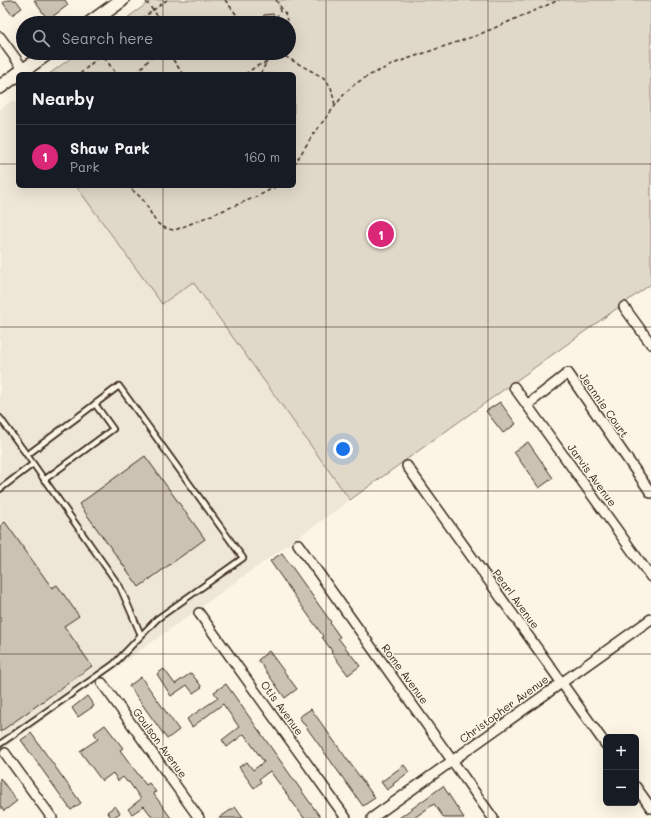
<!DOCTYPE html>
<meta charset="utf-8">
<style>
body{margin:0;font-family:Mali,sans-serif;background:#20242c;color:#f1f3f6}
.controls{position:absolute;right:12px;bottom:12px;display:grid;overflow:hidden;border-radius:6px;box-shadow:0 4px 16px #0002}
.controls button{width:36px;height:36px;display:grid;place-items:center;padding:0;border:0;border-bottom:1px solid #363941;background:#171b24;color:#f1f3f6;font:20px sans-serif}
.you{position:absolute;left:343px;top:449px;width:14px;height:14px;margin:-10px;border:3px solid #fff;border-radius:50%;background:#1a73e8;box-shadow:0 0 0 6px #1a73e833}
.badge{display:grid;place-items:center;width:26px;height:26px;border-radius:50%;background:#db2777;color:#fff;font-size:13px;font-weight:700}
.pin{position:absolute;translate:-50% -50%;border:2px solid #fff;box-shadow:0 1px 4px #0006}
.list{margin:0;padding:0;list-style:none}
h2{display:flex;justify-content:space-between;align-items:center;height:52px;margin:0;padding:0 16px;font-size:17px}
h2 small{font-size:13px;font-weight:400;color:#9ea1a6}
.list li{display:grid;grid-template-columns:26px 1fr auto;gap:12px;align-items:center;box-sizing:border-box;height:64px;padding:0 16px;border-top:1px solid #363941}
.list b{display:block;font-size:15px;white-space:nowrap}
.list p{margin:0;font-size:13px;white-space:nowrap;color:#9ea1a6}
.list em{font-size:13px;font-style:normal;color:#9ea1a6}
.icon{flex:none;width:22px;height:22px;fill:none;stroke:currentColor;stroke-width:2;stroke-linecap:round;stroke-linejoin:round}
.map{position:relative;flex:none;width:651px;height:818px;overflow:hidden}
.search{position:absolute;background:#171b24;box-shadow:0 4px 16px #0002;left:16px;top:16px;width:280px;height:44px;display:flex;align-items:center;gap:10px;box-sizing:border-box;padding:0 14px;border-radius:22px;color:#9ea1a6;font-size:15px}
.panel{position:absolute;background:#171b24;box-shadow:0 4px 16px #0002;left:16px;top:72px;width:280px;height:116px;border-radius:6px}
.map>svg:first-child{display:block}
</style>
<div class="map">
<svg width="651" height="818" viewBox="0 0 651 818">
<rect width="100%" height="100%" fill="#fcf5e5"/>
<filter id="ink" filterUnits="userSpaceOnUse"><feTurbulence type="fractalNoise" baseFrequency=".025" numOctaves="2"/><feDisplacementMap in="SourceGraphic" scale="8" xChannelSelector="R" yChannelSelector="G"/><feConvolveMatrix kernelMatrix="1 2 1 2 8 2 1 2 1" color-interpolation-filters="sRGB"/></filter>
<g filter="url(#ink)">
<polygon fill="#eee6d6" points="13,100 18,106 18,186 76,186 162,304 193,282 350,500 0,751 0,109"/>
<polygon fill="#e0d8c8" stroke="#8e8173" points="152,0 651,0 651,284 350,500 193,282 162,304 76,186 294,186 294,74 49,74 78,53 289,53 289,23 120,23"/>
<g fill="#ccc2b3" stroke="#3b2a1e">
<polygon points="7,0 16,0 22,8 12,15 3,3"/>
<polygon points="34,0 65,0 68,5 48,20"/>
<polygon points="273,14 279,23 260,23 264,15"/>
<polygon points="500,402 516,424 503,433 486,411"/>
<polygon points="528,442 553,478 539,488 514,452"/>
<polygon points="145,456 205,539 139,587 79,504"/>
<polygon points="5,522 52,588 57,585 79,616 64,626 92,666 0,732 0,526"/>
<polygon points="282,553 331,622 330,623 340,637 338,638 360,666 348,675 331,652 332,651 322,637 323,636 270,561"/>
<polygon points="269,651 297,689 285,698 258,660"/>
<polygon points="164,669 175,684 191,673 202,687 193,693 187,685 171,696 157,674"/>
<polygon points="141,677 179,730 167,739 129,686"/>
<polygon points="226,684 301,790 321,818 304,818 270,771 259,779 261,782 254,788 239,767 247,762 253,770 264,762 244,734 227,747 222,740 239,727 223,704 192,727 187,719 218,698 214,692"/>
<polygon points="87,696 94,706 78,717 72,708"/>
<polygon points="311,709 375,798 363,806 299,717"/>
<polygon points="105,725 123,748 120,750 146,785 149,783 156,792 153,793 171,818 153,818 144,806 132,814 128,809 141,799 129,782 127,782 123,777 118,781 113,773 102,781 85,758 80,751 98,739 94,733"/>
<polygon points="31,733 81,803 71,810 21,740"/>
<polygon points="404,765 409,772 393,784 394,785 387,790 381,782"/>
<polygon points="0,778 17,801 4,811 0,806"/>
<polygon points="443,786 464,818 444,818 434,804 414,818 399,818"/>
<polygon points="115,806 120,813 112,818 107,812"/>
<polygon points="235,807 243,818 219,818"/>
</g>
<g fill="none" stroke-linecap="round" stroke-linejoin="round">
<g stroke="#3b2a1e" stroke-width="8">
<g id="lane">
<polyline points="0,418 27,455 119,386 243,558 157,619 114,664 0,744"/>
<polyline points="27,455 120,587 141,635"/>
<polyline points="44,480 113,429 95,404"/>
<polyline points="0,489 33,464"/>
</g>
</g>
<g stroke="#3b2a1e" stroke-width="12">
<g id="street">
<polyline points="0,37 24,70"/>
<polyline points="624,307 651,344"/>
<polyline points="514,387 651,577"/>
<polyline points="527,405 568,373 651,493"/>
<polyline points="407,466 606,745"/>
<polyline points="298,544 493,818"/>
<polyline points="199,613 346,818"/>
<polyline points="102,683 199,818"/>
<polyline points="5,753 52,818"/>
<polyline points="636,787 651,808"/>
<polyline points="372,818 651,619"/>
</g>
</g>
<g stroke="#3b2a1e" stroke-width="16">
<g id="secondary">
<polyline points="90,23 122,0"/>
<polyline points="18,74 48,53"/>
<polyline points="0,87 18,74"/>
</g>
</g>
<g stroke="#3b2a1e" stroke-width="1.5" stroke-dasharray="4 3" stroke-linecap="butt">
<polyline points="225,0 243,23"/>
<polyline points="276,0 286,15 287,23"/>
<polyline points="146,2 162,21"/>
<polyline points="276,18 280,12 279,5"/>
<polyline points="136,23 167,0"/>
<polyline points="99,53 107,61 116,74"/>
<polyline points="279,53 324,78 331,87 335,105"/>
<polyline points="169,54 183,74"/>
<polyline points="80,74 103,53"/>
<path d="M137,74C145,63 155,50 170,54"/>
<polyline points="245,74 257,66 267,62"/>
<polyline points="260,74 272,53"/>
<polyline points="294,165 312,136 345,93 355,84 368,76 398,62 478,35 559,0"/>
<path d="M126,186C132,190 138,194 143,200C153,214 154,229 175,230L256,197L277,186"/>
</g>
<use href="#lane" stroke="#fcf5e5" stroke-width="4.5"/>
<use href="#street" stroke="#fcf5e5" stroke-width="9"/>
<use href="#secondary" stroke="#fcf5e5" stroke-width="13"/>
</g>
</g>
<path fill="none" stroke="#3b2a1e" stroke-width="1" stroke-opacity="0.55" d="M163,0V23M326,0V818M488,0V818M163,53V74M0,164H18M294,164H651M163,186V818M0,327H651M0,491H651M0,654H651"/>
<g text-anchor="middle" stroke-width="3" stroke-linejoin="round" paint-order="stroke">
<g font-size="11" fill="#3b2a1e" stroke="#fcf5e5">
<text transform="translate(604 405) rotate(55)" y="4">Jeannie Court</text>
<text transform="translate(592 475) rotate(54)" y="4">Jarvis Avenue</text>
<text transform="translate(516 599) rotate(54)" y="4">Pearl Avenue</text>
<text transform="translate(405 674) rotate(54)" y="4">Rome Avenue</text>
<text transform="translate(282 708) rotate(54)" y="4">Otis Avenue</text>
<text transform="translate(504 709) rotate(-36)" y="4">Christopher Avenue</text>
<text transform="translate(160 743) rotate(54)" y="4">Goulson Avenue</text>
</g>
</g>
</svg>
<div class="controls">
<button>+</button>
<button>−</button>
</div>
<div class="you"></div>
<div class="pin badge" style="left:381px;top:234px">1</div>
<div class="search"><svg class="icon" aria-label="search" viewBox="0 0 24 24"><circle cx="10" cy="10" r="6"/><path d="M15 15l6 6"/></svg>Search here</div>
<section class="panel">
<h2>Nearby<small></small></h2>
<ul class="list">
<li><span class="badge">1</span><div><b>Shaw Park</b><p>Park</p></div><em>160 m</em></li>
</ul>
</section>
</div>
